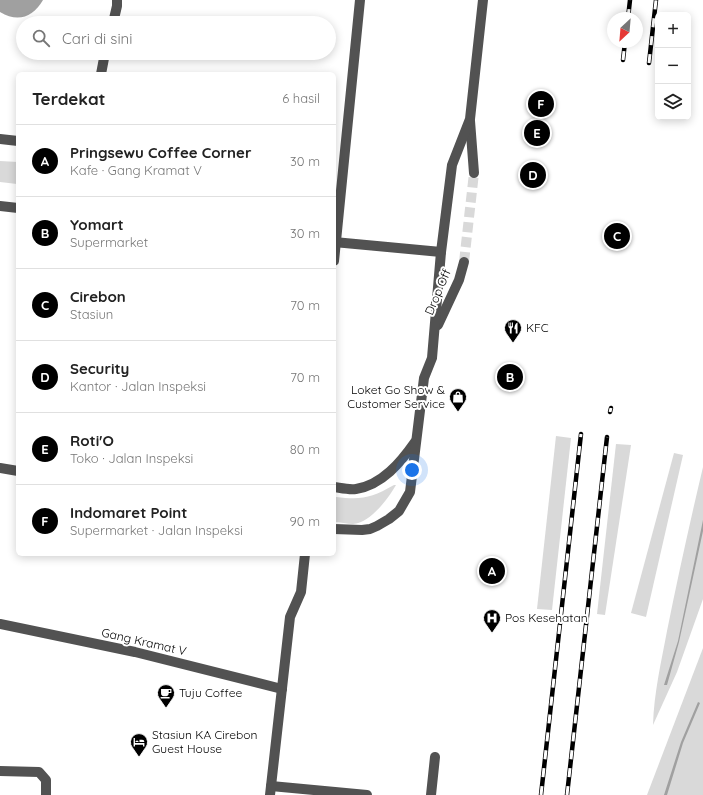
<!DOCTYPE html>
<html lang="id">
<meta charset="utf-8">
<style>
body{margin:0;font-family:Quicksand,sans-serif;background:#f6f6f6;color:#222}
.controls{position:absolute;right:12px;top:12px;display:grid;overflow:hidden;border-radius:6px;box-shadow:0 2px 10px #0003}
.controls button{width:36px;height:36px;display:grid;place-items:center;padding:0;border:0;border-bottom:1px solid #e0e0e0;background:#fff;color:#222;font:20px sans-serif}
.compass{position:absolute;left:607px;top:12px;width:36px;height:36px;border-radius:50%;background:#fff;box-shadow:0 2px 10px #0003;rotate:206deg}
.you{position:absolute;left:412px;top:470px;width:14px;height:14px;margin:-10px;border:3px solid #fff;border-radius:50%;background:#1a73e8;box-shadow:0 0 0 6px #1a73e833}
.badge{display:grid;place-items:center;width:26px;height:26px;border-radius:50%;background:#000;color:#fff;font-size:13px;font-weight:700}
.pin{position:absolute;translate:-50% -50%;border:2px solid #fff;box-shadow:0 1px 4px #0006}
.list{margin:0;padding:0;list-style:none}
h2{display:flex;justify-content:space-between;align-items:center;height:52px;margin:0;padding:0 16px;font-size:17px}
h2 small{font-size:13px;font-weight:400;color:#767676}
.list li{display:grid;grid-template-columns:26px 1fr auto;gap:12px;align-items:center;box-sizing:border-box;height:72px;padding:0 16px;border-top:1px solid #e0e0e0}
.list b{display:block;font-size:15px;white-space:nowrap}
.list p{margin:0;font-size:13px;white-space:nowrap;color:#767676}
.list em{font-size:13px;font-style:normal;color:#767676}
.icon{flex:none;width:22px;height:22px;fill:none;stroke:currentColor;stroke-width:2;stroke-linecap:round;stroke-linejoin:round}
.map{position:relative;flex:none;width:703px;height:795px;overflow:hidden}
.search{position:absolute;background:#fff;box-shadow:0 2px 10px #0003;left:16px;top:16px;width:320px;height:44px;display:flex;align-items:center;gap:10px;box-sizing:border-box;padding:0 14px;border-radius:22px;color:#767676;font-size:15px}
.panel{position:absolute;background:#fff;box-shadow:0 2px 10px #0003;left:16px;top:72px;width:320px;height:484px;border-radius:6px}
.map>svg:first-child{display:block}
</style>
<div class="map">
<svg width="703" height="795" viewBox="0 0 703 795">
<rect width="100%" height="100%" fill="#fff"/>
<g fill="#d9d9d9">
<polygon points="0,161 18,162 17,184 0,182"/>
<polygon points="556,436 571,438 552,610 537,609"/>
<polygon points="616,444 631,445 605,615 597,614"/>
<polygon points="674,453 683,455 646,617 631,613"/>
<path d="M703,467V599L677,672L653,725C654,693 661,663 667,631C678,576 690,522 703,467Z"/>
<path d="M394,485H396C388,499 370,523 353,524C347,524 340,522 334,522L336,497C362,500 371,498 394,485Z"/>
<polygon points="703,648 703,795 647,795"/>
</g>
<g fill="#a0a0a0">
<path d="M0,0H43C33,17 18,23 0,12Z"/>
<polygon points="703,520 703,531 679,642 667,685 664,685 678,641"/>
<polygon points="698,702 700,703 683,743 667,795 664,795 681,742"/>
</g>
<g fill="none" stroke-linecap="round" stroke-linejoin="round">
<polyline stroke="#d9d9d9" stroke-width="10" stroke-dasharray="10 5" stroke-linecap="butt" points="464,262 474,173"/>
<g stroke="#525252" stroke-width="10">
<polyline points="113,23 117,6 117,0"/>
<polyline points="101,74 105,53"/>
<polyline points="470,121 474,173"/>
<polyline points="0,139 18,141"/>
<polyline points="0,206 18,208"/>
<polyline points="334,242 441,252"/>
<polyline points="334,261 360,0"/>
<polyline points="438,325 459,280 464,262"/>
<polyline points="0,468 18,471"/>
<path d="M334,487C341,488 349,490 356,489C382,485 401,462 415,442"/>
<polyline points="334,529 362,530 370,529 377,526 389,519 399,511 410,492 424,378 432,358 441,252 452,165 470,119 483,0"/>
<polyline points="0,624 135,652 282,689"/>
<polyline points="0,771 39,772 46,780 46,795"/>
<polyline points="271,786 367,795"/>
<polyline points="270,795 290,617 301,592 305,554"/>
<polyline points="431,795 435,757"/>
</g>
<g stroke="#000" stroke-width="4.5">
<g id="rail">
<polyline points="628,18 630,0"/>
<polyline points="623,60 625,42"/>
<polyline points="649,63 656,0"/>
<polyline points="610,412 611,408"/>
<polyline points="541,795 581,434"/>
<polyline points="567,795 607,437"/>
</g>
</g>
<use href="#rail" stroke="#fff" stroke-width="3" stroke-dasharray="9" stroke-linecap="butt"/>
</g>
<defs>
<g id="restaurant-pin" transform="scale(0.9)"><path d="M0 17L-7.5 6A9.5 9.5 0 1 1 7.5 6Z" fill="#000" stroke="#fff"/><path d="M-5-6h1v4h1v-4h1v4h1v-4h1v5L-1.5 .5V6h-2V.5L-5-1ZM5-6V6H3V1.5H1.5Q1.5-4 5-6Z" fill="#fff"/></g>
<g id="shop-pin" transform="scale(0.9)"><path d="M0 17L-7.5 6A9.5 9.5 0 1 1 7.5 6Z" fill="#000" stroke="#fff"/><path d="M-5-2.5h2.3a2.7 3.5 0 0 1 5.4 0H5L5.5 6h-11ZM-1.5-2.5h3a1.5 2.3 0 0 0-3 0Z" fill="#fff"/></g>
<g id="hospital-pin" transform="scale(0.9)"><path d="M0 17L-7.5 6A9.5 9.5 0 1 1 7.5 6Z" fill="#000" stroke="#fff"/><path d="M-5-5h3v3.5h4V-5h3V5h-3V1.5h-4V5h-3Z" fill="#fff"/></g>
<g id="cafe-pin" transform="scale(0.9)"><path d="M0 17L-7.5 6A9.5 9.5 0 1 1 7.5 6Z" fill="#000" stroke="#fff"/><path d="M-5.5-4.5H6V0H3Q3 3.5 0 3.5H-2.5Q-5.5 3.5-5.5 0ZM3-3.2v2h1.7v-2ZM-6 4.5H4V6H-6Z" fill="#fff"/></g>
<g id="hotel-pin" transform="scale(0.9)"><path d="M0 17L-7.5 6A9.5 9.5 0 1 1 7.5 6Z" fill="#000" stroke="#fff"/><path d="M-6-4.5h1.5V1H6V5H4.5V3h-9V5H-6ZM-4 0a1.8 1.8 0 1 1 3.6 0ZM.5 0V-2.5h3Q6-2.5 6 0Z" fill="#fff"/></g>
</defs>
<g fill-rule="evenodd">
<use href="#restaurant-pin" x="513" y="328"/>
<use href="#shop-pin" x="458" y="397"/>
<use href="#hospital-pin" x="492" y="618"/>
<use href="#cafe-pin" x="166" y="693"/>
<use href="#hotel-pin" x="139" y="742"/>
</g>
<g text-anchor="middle" stroke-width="4" stroke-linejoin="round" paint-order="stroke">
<g font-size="12" fill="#000" stroke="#fff">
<text transform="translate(438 292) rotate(-67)" y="4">Drop Off</text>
<text transform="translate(144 642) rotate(13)" y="4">Gang Kramat V</text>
</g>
<g font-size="12" fill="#000" stroke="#fff" text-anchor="start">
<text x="526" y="332">KFC</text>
<text x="445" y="394" text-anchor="end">Loket Go Show &amp;<tspan x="445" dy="14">Customer Service</tspan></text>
<text x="505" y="622">Pos Kesehatan</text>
<text x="179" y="697">Tuju Coffee</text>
<text x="152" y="739">Stasiun KA Cirebon<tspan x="152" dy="14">Guest House</tspan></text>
</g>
</g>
</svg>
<div class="controls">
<button>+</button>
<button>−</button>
<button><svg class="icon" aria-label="layers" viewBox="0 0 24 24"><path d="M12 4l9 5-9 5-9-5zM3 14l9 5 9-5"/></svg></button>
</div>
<svg class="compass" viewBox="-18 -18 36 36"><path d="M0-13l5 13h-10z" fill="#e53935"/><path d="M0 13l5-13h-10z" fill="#767676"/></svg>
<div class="you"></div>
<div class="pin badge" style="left:492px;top:571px">A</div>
<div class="pin badge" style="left:510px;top:377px">B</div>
<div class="pin badge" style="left:617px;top:236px">C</div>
<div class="pin badge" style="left:533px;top:175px">D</div>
<div class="pin badge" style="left:537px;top:133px">E</div>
<div class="pin badge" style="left:541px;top:104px">F</div>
<div class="search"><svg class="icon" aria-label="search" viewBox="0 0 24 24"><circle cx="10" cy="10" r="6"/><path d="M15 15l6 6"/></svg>Cari di sini</div>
<section class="panel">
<h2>Terdekat<small>6 hasil</small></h2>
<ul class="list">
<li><span class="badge">A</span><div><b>Pringsewu Coffee Corner</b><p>Kafe · Gang Kramat V</p></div><em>30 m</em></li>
<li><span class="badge">B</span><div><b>Yomart</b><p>Supermarket</p></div><em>30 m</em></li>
<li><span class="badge">C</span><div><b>Cirebon</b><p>Stasiun</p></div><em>70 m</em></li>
<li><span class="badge">D</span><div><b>Security</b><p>Kantor · Jalan Inspeksi</p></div><em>70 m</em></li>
<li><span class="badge">E</span><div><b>Roti'O</b><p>Toko · Jalan Inspeksi</p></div><em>80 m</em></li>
<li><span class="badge">F</span><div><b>Indomaret Point</b><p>Supermarket · Jalan Inspeksi</p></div><em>90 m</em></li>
</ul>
</section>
</div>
